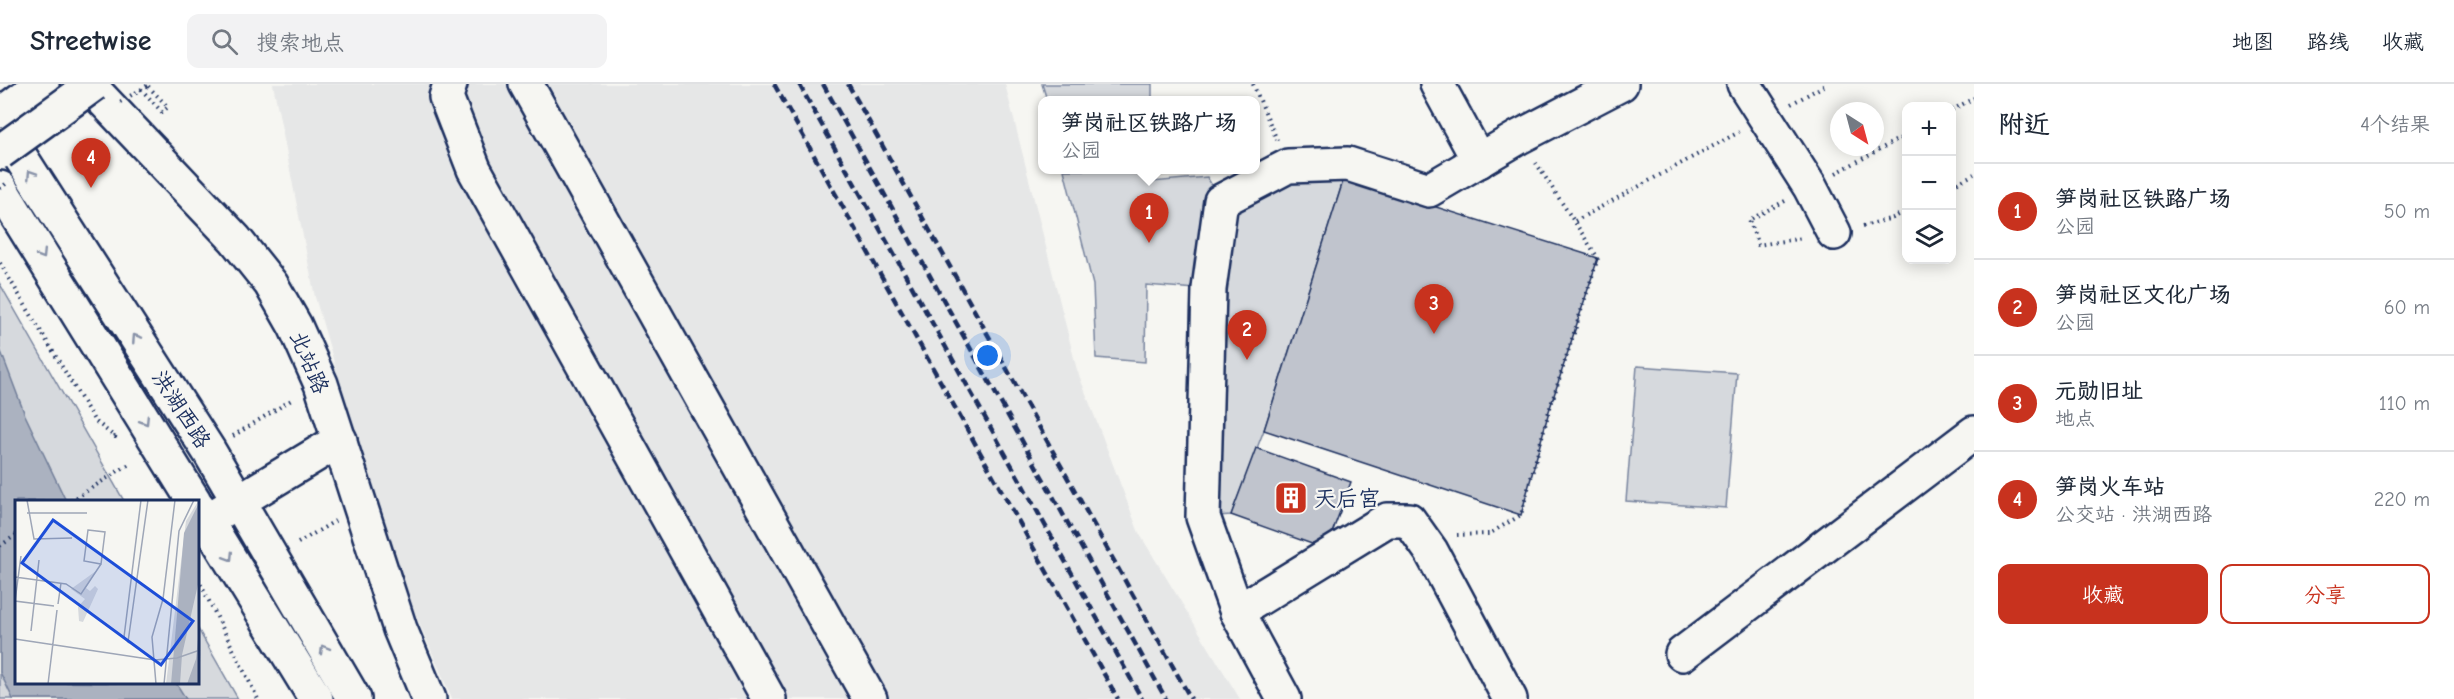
<!DOCTYPE html>
<html lang="zh">
<meta charset="utf-8">
<style>
body{margin:0;font-family:"Comic Neue","LXGW WenKai TC",sans-serif;background:#f2f2f3;color:#1f2937}
.controls{position:absolute;right:18px;top:18px;display:grid;overflow:hidden;border-radius:12px;box-shadow:0 3px 15px #0003}
.controls button{width:54px;height:54px;display:grid;place-items:center;padding:0;border:0;border-bottom:2px solid #e0e1e3;background:#fff;color:#1f2937;font:30px sans-serif}
.compass{position:absolute;left:1830px;top:18px;width:54px;height:54px;border-radius:50%;background:#fff;box-shadow:0 3px 15px #0003;rotate:144deg}
.you{position:absolute;left:988px;top:272px;width:21px;height:21px;margin:-15px;border:4px solid #fff;border-radius:50%;background:#1a73e8;box-shadow:0 0 0 9px #1a73e833}
.badge{display:grid;place-items:center;width:39px;height:39px;border-radius:50%;background:#c8321e;color:#fff;font-size:20px;font-weight:700}
.pin{position:absolute;translate:-50% -50px;filter:drop-shadow(0 2px 3px #0008)}
.pin::after{content:'';position:absolute;top:32px;width:21px;height:18px;background:inherit;clip-path:polygon(0 0,100% 0,50% 100%)}
.popup{position:absolute;left:1038px;top:12px;width:222px;height:78px;box-sizing:border-box;display:grid;place-content:center;border-radius:12px;background:#fff;filter:drop-shadow(0 2px 4px #0005);font-size:20px;white-space:nowrap;color:#747a83}
.popup b{font-size:22px;color:#1f2937}
.popup::after{content:'';position:absolute;left:50%;top:100%;margin-left:-12px;border:12px solid transparent;border-top-color:#fff}
.list{margin:0;padding:0;list-style:none}
h2{display:flex;justify-content:space-between;align-items:center;height:78px;margin:0;padding:0 24px;font-size:26px}
h2 small{font-size:20px;font-weight:400;color:#747a83}
.list li{display:grid;grid-template-columns:39px 1fr auto;gap:18px;align-items:center;box-sizing:border-box;height:96px;padding:0 24px;border-top:2px solid #e0e1e3}
.list b{display:block;font-size:22px;white-space:nowrap}
.list p{margin:0;font-size:20px;white-space:nowrap;color:#747a83}
.list em{font-size:20px;font-style:normal;color:#747a83}
.actions{display:flex;gap:12px;padding:18px 24px}
.actions a{flex:1;padding:14px 0;border:2px solid #c8321e;border-radius:12px;text-align:center;font-size:21px;color:#c8321e}
.actions .main{background:#c8321e;color:#fff}
.icon{flex:none;width:33px;height:33px;fill:none;stroke:currentColor;stroke-width:2;stroke-linecap:round;stroke-linejoin:round}
.map{position:relative;flex:none;width:1974px;height:615px;overflow:hidden}
header{display:flex;align-items:center;gap:36px;box-sizing:border-box;height:84px;padding:0 30px;background:#fff;border-bottom:2px solid #e0e1e3}
header strong{font-size:28px}
nav{display:flex;gap:33px;margin-inline-start:auto;font-size:21px}
.search{width:420px;height:54px;background:#f2f2f3;display:flex;align-items:center;gap:15px;box-sizing:border-box;padding:0 21px;border-radius:12px;color:#747a83;font-size:22px}
main{display:flex}
aside{flex:1;background:#fff}
.map>svg:first-child{display:block}
</style>
<header>
<strong>Streetwise</strong>
<div class="search"><svg class="icon" aria-label="search" viewBox="0 0 24 24"><circle cx="10" cy="10" r="6"/><path d="M15 15l6 6"/></svg>搜索地点</div>
<nav><a>地图</a><a>路线</a><a>收藏</a></nav>
</header>
<main>
<div class="map">
<svg width="1974" height="615" viewBox="0 0 1974 615">
<rect width="100%" height="100%" fill="#f6f6f2"/>
<filter id="ink" filterUnits="userSpaceOnUse"><feTurbulence type="fractalNoise" baseFrequency=".0167" numOctaves="2"/><feDisplacementMap in="SourceGraphic" scale="12" xChannelSelector="R" yChannelSelector="G"/><feConvolveMatrix kernelMatrix="1 2 1 2 8 2 1 2 1" color-interpolation-filters="sRGB"/></filter>
<g filter="url(#ink)">
<polygon fill="#e6e7e7" points="273,0 1005,0 1077,286 1139,449 1240,615 452,615 412,522 345,316 315,213"/>
<g fill="#d6d9dd" stroke="#78849e" stroke-width="1.5">
<polygon points="1042,0 1152,0 1152,16 1047,16"/>
<polygon points="1064,86 1151,86 1152,98 1207,93 1221,117 1296,93 1344,94 1264,346 1231,431 1203,433 1209,206 1146,201 1145,278 1096,274 1093,201"/>
<polygon points="0,200 124,417 16,417 16,598 198,598 198,545 238,615 0,615"/>
<polygon points="1637,282 1737,289 1726,424 1626,417"/>
</g>
<polygon fill="#abb2c0" stroke="#717e99" stroke-width="1.5" points="0,265 25,331 66,417 16,417 16,598 176,599 186,615 13,615 0,588"/>
<g fill="#c0c4cd" stroke="#1b2f5e" stroke-width="1.5">
<polygon points="1344,94 1598,174 1549,327 1521,431 1264,346"/>
<polygon points="1256,364 1351,398 1326,465 1231,431"/>
</g>
<g fill="none" stroke-linecap="round" stroke-linejoin="round">
<g stroke="#1b2f5e" stroke-width="38">
<g id="minor">
<polyline points="88,0 235,155 271,200 295,242 321,300 400,545 429,615"/>
<polyline points="450,0 446,13 474,85 769,615"/>
<polyline points="526,0 870,615"/>
<polyline points="1437,0 1479,77"/>
<polyline points="1744,0 1810,103 1834,149"/>
<polyline points="206,437 340,356"/>
<polyline points="1237,528 1203,433 1209,205 1221,117 1288,82 1348,80 1429,106 1519,53 1621,0"/>
<polyline points="1682,570 1974,349"/>
<polyline points="1284,615 1237,528 1387,436 1409,436 1431,467 1510,615"/>
</g>
</g>
<g stroke="#1b2f5e" stroke-width="38">
<g id="major">
<polyline points="0,31 42,0"/>
<polyline points="0,41 209,367 354,615"/>
<polyline points="0,104 194,417"/>
<polyline points="198,423 316,615"/>
</g>
</g>
<g stroke="#1b2f5e" stroke-width="4" stroke-dasharray="1.5 4.5" stroke-linecap="butt">
<polyline points="1253,0 1277,56"/>
<polyline points="141,5 162,28 168,23 146,0"/>
<polyline points="1791,20 1827,0"/>
<polyline points="1952,26 1974,14"/>
<polyline points="1836,89 1906,51"/>
<polyline points="1952,102 1974,90"/>
<polyline points="1785,117 1749,136 1758,161 1803,154"/>
<polyline points="1575,137 1739,48"/>
<polyline points="1863,142 1893,134 1906,127"/>
<polyline points="0,179 94,336 115,353 117,349"/>
<polyline points="233,352 293,315"/>
<polyline points="71,417 131,379"/>
<polyline points="1457,451 1489,450 1521,431 1549,327 1598,174 1536,79"/>
<polyline points="298,459 335,437"/>
<polyline points="0,462 16,451"/>
<polyline points="198,495 258,615"/>
</g>
<use href="#minor" stroke="#f6f6f2" stroke-width="33"/>
<use href="#major" stroke="#f6f6f2" stroke-width="33"/>
<g stroke="#1b2f5e" stroke-width="4.5" stroke-dasharray="9 4.5" stroke-linecap="butt">
<polyline points="774,0 1118,615"/>
<polyline points="799,0 1142,615"/>
<polyline points="823,0 1166,615"/>
<polyline points="848,0 1191,615"/>
</g>
<g stroke="#1b2f5e" stroke-width="38" stroke-linecap="butt">
<polyline id="major-bridge" points="0,68 94,0"/>
</g>
<g stroke="#1b2f5e" stroke-width="4" stroke-dasharray="1.5 4.5" stroke-linecap="butt">
<polyline points="120,18 150,0"/>
<polyline points="0,105 9,97"/>
</g>
<use href="#major-bridge" stroke="#f6f6f2" stroke-width="33"/>
</g>
<defs><path id="oneway-chevron" d="M-2-3.5L2.5 0L-2 3.5" fill="none" stroke-width="1.6" stroke-linecap="round" stroke-linejoin="round" transform="scale(1.5)"/></defs>
<g stroke="#8892a8">
<use href="#oneway-chevron" transform="translate(31 90) rotate(-123)"/>
<use href="#oneway-chevron" transform="translate(42 171) rotate(58)"/>
<use href="#oneway-chevron" transform="translate(136 254) rotate(-123)"/>
<use href="#oneway-chevron" transform="translate(145 337) rotate(58)"/>
<use href="#oneway-chevron" transform="translate(229 473) rotate(58)"/>
<use href="#oneway-chevron" transform="translate(324 565) rotate(-120)"/>
</g>
</g>
<defs>
<g id="building-square" transform="scale(1.725)"><rect x="-9" y="-9" width="18" height="18" rx="4" fill="#c8321e" stroke="#f6f6f2"/><path d="M-4-6H4V6H1V3H-1V6H-4ZM-2.5-4.3h1.7v1.8h-1.7ZM.8-4.3h1.7v1.8H.8ZM-2.5-1h1.7V.8h-1.7ZM.8-1h1.7V.8H.8Z" fill="#fff"/></g>
</defs>
<g fill-rule="evenodd">
<use href="#building-square" x="1291" y="414"/>
</g>
<g text-anchor="middle" stroke-width="4.5" stroke-linejoin="round" paint-order="stroke">
<g font-size="22" fill="#1b2f5e" stroke="#f6f6f2">
<text transform="translate(310 278) rotate(67)" y="8">北站路</text>
<text transform="translate(182 325) rotate(57)" y="8">洪湖西路</text>
</g>
<g font-size="22" fill="#1b2f5e" stroke="#f6f6f2" text-anchor="start">
<text x="1314" y="422">天后宫</text>
</g>
</g>
<g transform="translate(15 416)">
<rect width="184" height="184" fill="#f6f6f2"/>
<path d="M184,0V184H151L171,21ZM81,71L71,88L75,91L80,86L83,89L68,122L64,121L63,107L70,99L56,89Z" fill="#d6d9dd"/>
<path d="M184,3V80L167,155L165,184H156L169,33ZM184,128V184H172L181,159Z" fill="#abb2c0"/>
<path fill="none" stroke="#9ea6b7" stroke-width="1.5" d="M12,0L19,39L57,38M126,0L109,137L113,142L133,0M12,13H72M73,30L90,32L86,64L69,61ZM6,56L0,101L39,106M0,77L51,84L66,94L86,64M43,104L46,83M16,131L24,60M0,139L140,160L162,158L185,150M33,184L42,110M141,184L137,137L148,99L160,0M149,184L164,31L179,0"/>
<path fill="#1d4ed8" fill-opacity="0.15" stroke="#1d4ed8" stroke-width="3" d="M38,20L178,121L146,165L7,63Z"/>
<rect width="184" height="184" fill="none" stroke="#1b2f5e" stroke-width="3"/>
</g>
</svg>
<div class="controls">
<button>+</button>
<button>−</button>
<button><svg class="icon" aria-label="layers" viewBox="0 0 24 24"><path d="M12 4l9 5-9 5-9-5zM3 14l9 5 9-5"/></svg></button>
</div>
<svg class="compass" viewBox="-18 -18 36 36"><path d="M0-13l5 13h-10z" fill="#e53935"/><path d="M0 13l5-13h-10z" fill="#747a83"/></svg>
<div class="you"></div>
<div class="pin badge" style="left:1149px;top:159px">1</div>
<div class="popup"><b>笋岗社区铁路广场</b>公园</div>
<div class="pin badge" style="left:1247px;top:276px">2</div>
<div class="pin badge" style="left:1434px;top:250px">3</div>
<div class="pin badge" style="left:91px;top:104px">4</div>
</div>
<aside>
<h2>附近<small>4个结果</small></h2>
<ul class="list">
<li><span class="badge">1</span><div><b>笋岗社区铁路广场</b><p>公园</p></div><em>50 m</em></li>
<li><span class="badge">2</span><div><b>笋岗社区文化广场</b><p>公园</p></div><em>60 m</em></li>
<li><span class="badge">3</span><div><b>元勋旧址</b><p>地点</p></div><em>110 m</em></li>
<li><span class="badge">4</span><div><b>笋岗火车站</b><p>公交站 · 洪湖西路</p></div><em>220 m</em></li>
</ul>
<div class="actions"><a class="main">收藏</a><a>分享</a></div>
</aside>
</main>
